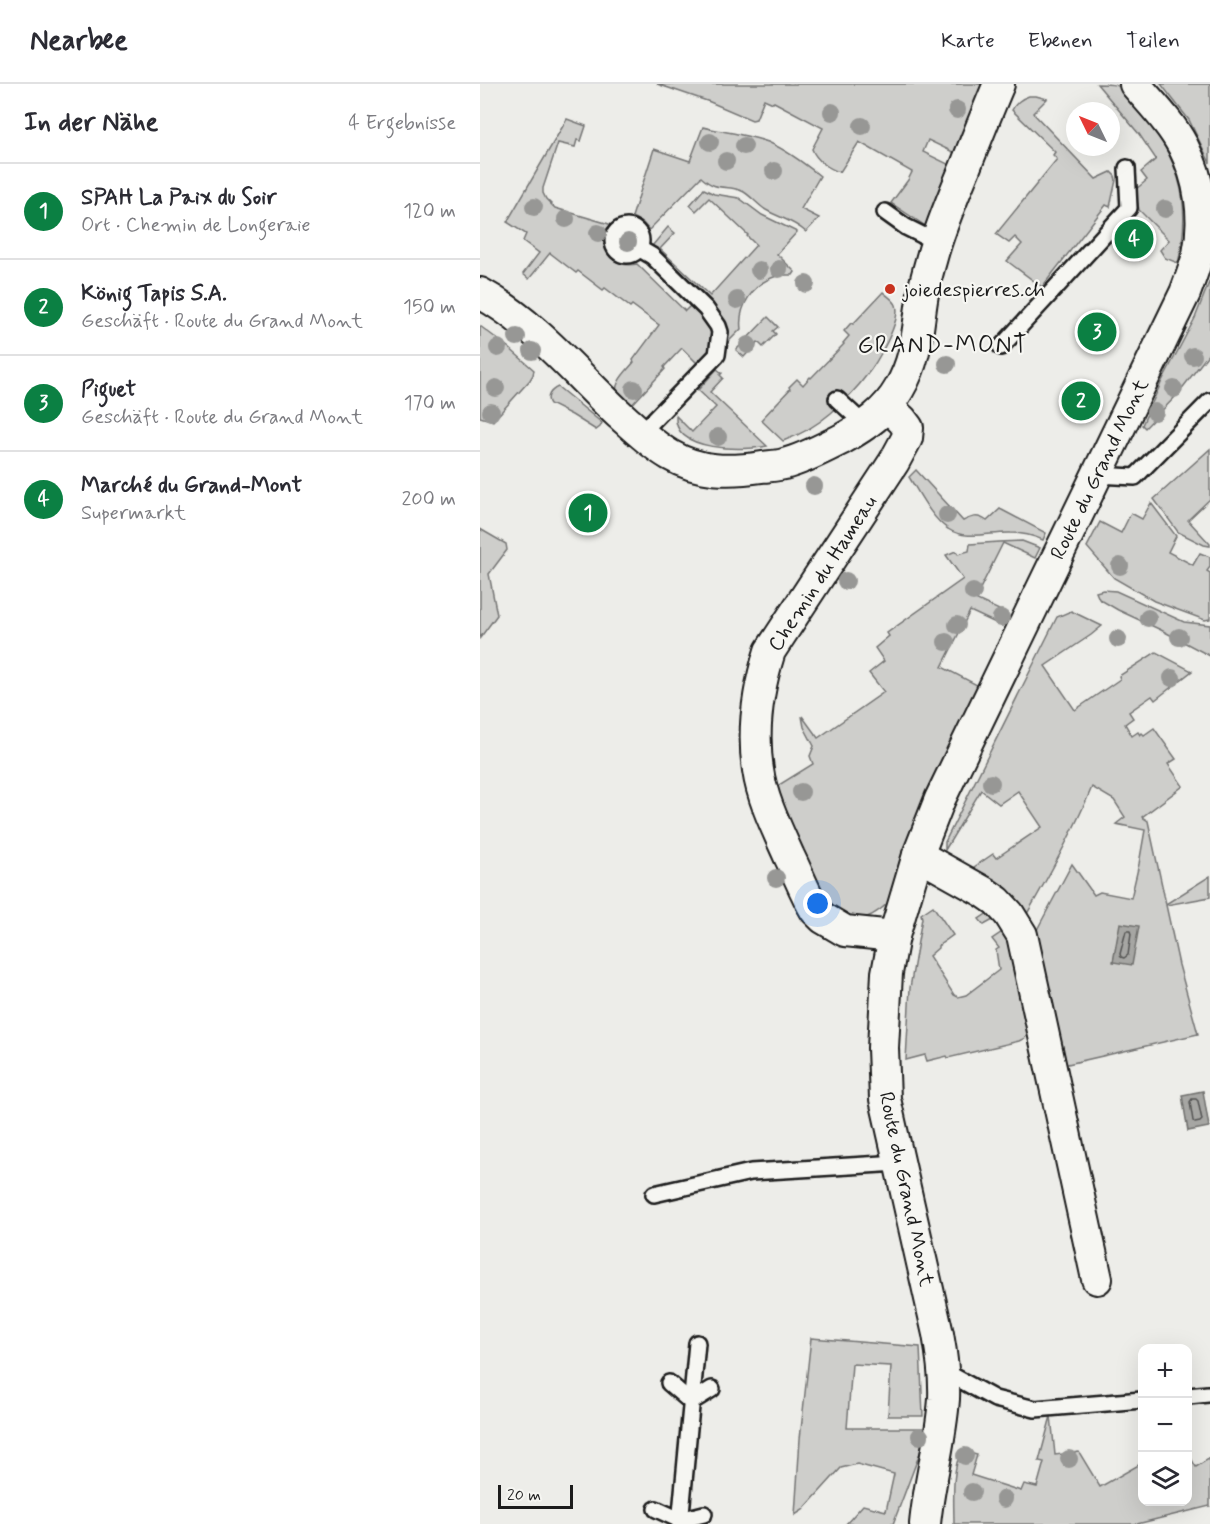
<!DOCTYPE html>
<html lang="de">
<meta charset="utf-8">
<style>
body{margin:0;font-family:Mynerve,sans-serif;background:#f7f7f7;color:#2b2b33}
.controls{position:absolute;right:18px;bottom:18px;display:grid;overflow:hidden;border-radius:12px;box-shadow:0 6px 24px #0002}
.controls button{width:54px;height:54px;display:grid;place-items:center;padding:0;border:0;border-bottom:2px solid #e1e1e2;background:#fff;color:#2b2b33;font:30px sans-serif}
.compass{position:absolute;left:586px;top:18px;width:54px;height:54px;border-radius:50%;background:#fff;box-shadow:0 6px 24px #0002;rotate:313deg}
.scale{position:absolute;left:18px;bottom:15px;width:75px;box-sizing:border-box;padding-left:6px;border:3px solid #1c1c1c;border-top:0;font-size:16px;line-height:21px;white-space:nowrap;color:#1c1c1c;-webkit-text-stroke:4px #f6f6f2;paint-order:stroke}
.you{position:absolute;left:338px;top:820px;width:21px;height:21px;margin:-15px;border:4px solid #fff;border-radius:50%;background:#1a73e8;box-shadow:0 0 0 9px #1a73e833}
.badge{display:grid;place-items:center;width:39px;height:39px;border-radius:50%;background:#0b8043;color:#fff;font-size:20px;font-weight:700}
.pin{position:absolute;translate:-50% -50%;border:3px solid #fff;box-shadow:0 2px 6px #0006}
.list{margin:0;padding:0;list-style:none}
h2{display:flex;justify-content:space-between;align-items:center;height:78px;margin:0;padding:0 24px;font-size:26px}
h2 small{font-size:20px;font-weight:400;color:#7c7c81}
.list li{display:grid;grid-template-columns:39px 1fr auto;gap:18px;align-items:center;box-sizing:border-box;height:96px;padding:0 24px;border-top:2px solid #e1e1e2}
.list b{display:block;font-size:22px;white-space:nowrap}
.list p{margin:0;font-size:20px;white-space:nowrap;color:#7c7c81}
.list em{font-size:20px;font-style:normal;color:#7c7c81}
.icon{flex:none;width:33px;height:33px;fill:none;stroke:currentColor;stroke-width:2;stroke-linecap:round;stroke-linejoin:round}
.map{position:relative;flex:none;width:730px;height:1440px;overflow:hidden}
header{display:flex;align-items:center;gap:36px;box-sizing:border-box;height:84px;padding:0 30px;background:#fff;border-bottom:2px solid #e1e1e2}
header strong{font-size:28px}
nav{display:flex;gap:33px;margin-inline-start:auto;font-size:21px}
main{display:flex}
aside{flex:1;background:#fff}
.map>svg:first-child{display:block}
</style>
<header>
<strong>Nearbee</strong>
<nav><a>Karte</a><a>Ebenen</a><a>Teilen</a></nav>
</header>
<main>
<aside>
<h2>In der Nähe<small>4 Ergebnisse</small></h2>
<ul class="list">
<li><span class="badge">1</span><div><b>SPAH La Paix du Soir</b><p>Ort · Chemin de Longeraie</p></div><em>120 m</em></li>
<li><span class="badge">2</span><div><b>König Tapis S.A.</b><p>Geschäft · Route du Grand Mont</p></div><em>150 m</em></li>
<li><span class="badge">3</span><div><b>Piguet</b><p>Geschäft · Route du Grand Mont</p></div><em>170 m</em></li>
<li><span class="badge">4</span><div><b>Marché du Grand-Mont</b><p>Supermarkt</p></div><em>200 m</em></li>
</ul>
</aside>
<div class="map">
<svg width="730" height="1440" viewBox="0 0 730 1440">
<rect width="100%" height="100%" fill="#edede9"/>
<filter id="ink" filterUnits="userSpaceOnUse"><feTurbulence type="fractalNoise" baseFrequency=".0167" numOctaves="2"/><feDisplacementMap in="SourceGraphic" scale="12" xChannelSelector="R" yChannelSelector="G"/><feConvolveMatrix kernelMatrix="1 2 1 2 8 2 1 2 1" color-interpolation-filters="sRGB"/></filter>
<g filter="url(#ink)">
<g fill="#cececb" stroke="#757574" stroke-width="1.5">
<path d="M177,0H506L479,71L448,56L443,68L474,83L447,143L411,119L428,96L432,88L379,58L360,88C349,85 336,76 332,65L343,44L294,18L293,19L284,15L276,35L272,36L230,18Z"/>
<path d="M617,0C630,0 641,0 650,9C653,13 657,16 658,20C660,25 660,29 663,33C667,38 671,42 675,47C704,89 710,130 698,179L685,174L680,166L689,156L659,126L655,106L667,96L661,88L676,75L659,50Z"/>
<polygon points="681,0 730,0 730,79 709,36"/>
<path d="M549,12H556L567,15L553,29L616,95L631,88L635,92L636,96L630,123L626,121L562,203L527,177L542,160L535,153L529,159L516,150L577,75L573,71L575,68L532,26C536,19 540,15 549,12Z"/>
<path d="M87,35L106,42L101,57L97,56L95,63L78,59L63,104V109L66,115L75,124L129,140L131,143C116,164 132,185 157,180L205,227L211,221C224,232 240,250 228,268C225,272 221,276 218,280L202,264L184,283L185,285L149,324C146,321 140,317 138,313C131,300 147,287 154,278L153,276L179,241L152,221L150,223L125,204L123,206L98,187L96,189L70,169L49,195L43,190L59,169L43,157L46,150L27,138Z"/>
<path d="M223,43C243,48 269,51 288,58C306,66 324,79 340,92L321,125L339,134L326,148C312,136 300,134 286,126C278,121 272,113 264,108C247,99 238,109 221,93L169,146L163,139L152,133L174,65L210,77Z"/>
<path d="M224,105L234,110L259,114L282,131L317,148L297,170L315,188L313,191C306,191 300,190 294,193C273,200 258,223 261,245L245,261L172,162L188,143L195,149L180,165L230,212L276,161L267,152L268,151L229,114L216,127L210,121Z"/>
<polygon points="730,196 730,268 697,311 665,344 662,341 682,297 715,234"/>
<path d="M403,208C407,212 414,216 416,221C422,237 396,280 386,292C378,303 361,320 351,329C337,341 320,351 303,357L281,336L310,305L309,303L317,295L323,301L330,293L331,294L364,260L363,259L369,252L364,247L371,239L373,240Z"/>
<polygon points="288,233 298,243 293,247 296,250 283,263 278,258 264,273 256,266"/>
<polygon points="0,242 28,263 54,286 53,291 50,296 13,337 0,333"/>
<path d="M237,285L242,289L240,291L243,294L230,308L287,362C264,367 193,368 196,332L212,348L236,323L218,306Z"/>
<path d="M78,303L122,339L120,343L116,346L92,331L70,320C65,313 71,306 78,303Z"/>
<polygon points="730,365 730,415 708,436 730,460 730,462 724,461 698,448 674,415"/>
<path d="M436,386L483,437C493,432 498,431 507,437L520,425L566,449L563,456C552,451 543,449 531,449C511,448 486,457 468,445C452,435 439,409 429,393Z"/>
<polygon points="671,419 696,452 688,468 713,481 720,469 730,473 730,483 727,487 730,489 730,535 725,536 674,517 634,494 607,463 620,438 641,449 651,429 662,435"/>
<polygon points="0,445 26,460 27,466 9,490 17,531 0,554"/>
<path d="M542,457L560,464L555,474L523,459L495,515L528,530L522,542L490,527L462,583L499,602L408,819C385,840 374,838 347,827L294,704L333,680L330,672L334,662L324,643L322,632L338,654L404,608L389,589L404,577L395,564L409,552L407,549L483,495L466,471L476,467L478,470L489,467L490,460L519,458Z"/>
<polygon points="623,506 636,507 704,538 730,541 730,572 681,546 638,526 619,515 616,508"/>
<path d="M591,527L622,542L611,551L565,582L595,626L640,595L639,592L676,568L712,587L675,616L672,612L649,628L653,634L645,640L652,652L658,648L660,651L662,649L664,651L674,644L696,675L688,680L703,702L662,733L668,737L686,820L730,792V813L686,821L699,881L718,950L579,982L551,857L592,780L614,811L620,808L651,814L659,780L665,746L636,740L645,733L634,716L612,703C593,749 569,792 544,835L491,787L494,783L513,770L516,774L562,743L538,707L519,720L501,706L465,766V758L577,533Z"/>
<path d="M453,822L473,851L458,862V864L449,872L474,911L478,913L486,911L519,886L516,866L519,864L512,855L522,848L513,836L504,841L499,835L511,827C516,833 522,840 525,847C536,879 542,914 549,948L545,954L539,957L468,974L467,972L447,977L445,971L426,976L430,904L442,834L441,830Z"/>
<polygon points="331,1254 440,1263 443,1332 408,1332 411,1282 372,1280 367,1344 443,1344 441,1366 413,1440 366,1440 383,1421 406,1427 414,1390 377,1380 361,1384 323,1426 315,1431 320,1355"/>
<path d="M571,1332L575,1371L599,1368L620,1403L662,1379V1418H708V1369L716,1383L730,1374V1422L657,1440H474C474,1420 471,1383 482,1367L497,1371L491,1391L541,1407L544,1400L557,1403L564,1378L559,1377Z"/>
</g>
<g fill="#a6a6a3" stroke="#6f6f6d" stroke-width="1.5">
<polygon points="640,839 659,842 652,881 633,878"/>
<polygon points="723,1007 729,1043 708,1047 702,1011"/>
</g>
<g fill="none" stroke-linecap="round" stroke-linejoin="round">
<g stroke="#535352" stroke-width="1.5">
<polygon points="646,847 650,847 651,850 648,871 644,874 641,873 640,870"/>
<polygon points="712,1015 716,1015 718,1017 722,1036 720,1038 715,1039 713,1037 710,1018"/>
</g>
<g stroke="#1c1c1c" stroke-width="20">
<g id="service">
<polyline points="405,128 426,143 456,158"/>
<circle cx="147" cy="157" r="14"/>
<polyline points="160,165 172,172 226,225 238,242 240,248 237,271 161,349"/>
<polyline points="521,263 649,124 647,84"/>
<polyline points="357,315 385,341"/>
<polyline points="617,391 655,393 730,317"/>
<polyline points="174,1110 271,1088 419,1079"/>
<polyline points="464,1287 515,1315 555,1325 662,1316"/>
<polyline points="189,1299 211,1318 232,1305"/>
<polyline points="708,1312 728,1310"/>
<polyline points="176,1425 200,1436 224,1430"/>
<polyline points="200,1440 217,1259"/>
</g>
</g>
<g stroke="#1c1c1c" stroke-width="34">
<g id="minor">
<path d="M0,209C55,239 95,289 140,331C156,345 171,360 190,371C219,388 249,388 282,383C289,382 297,382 304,380C324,375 344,364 362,355C385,342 406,328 419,305C439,271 437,241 444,204C446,194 449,184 452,173C460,143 473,113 485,84C496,56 507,28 519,0"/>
<path d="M407,322L422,336L428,344L427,354L414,378L290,567C278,605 272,646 278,686C282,715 297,745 309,772C318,790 325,809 335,826L343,834L365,847L414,852"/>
<polyline points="438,771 504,808 517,817 529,830 542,851 617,1195"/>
<path d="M445,1440C449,1398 461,1357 464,1315C465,1293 462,1272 458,1250L405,1015L403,964L407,889L414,852L438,771L460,715L705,209C710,196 715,183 718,170C726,134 720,95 703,62C691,39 672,20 655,0"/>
</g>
</g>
<use href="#service" stroke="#f6f6f2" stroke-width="15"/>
<use href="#minor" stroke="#f6f6f2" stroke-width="30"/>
</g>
<g fill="#979795">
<circle cx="477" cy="26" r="9"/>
<circle cx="352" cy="28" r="9"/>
<circle cx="382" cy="42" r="9"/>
<circle cx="230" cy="58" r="9"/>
<circle cx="264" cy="62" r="9"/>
<circle cx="246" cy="77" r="9"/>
<circle cx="294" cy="87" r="9"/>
<circle cx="54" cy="123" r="9"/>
<circle cx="685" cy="125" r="9"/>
<circle cx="86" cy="135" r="9"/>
<circle cx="118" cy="149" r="9"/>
<circle cx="148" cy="158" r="9"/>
<circle cx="299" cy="185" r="9"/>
<circle cx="279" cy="186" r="9"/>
<circle cx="326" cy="200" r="9"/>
<circle cx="257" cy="216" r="9"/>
<circle cx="37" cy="253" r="9"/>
<circle cx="268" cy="261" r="9"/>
<circle cx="18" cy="264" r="9"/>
<circle cx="52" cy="267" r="9"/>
<circle cx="713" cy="272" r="9"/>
<circle cx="467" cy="280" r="9"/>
<circle cx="16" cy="304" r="9"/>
<circle cx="154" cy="305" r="9"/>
<circle cx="694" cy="305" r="9"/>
<circle cx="11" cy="328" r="9"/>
<circle cx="675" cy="328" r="9"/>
<circle cx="238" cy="353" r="9"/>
<circle cx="334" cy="402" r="9"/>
<circle cx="467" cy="431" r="9"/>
<circle cx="640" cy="482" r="9"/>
<circle cx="366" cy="497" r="9"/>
<circle cx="493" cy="508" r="9"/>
<circle cx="521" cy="534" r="9"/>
<circle cx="668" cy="534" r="9"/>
<circle cx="477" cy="541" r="9"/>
<circle cx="699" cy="553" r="9"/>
<circle cx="638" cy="555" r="9"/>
<circle cx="466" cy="558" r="9"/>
<circle cx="692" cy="594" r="9"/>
<circle cx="511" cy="699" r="9"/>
<circle cx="321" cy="708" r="9"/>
<circle cx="296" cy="794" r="9"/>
<circle cx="440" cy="1352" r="9"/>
<circle cx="485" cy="1372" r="9"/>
<circle cx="589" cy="1375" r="9"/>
<circle cx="492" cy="1408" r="9"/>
<circle cx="524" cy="1415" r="9"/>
</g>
</g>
<circle fill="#c8321e" stroke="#f6f6f2" stroke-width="2" cx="410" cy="205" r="6"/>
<g text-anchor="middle" stroke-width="4.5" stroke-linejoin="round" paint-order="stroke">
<g font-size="21" fill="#1c1c1c" stroke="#f6f6f2" text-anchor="start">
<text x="422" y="212">joiedespierres.ch</text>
</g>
<g font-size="21" fill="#1c1c1c" stroke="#f6f6f2">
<text transform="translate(619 385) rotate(-64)" y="7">Route du Grand Mont</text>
<text transform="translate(342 489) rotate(-57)" y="7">Chemin du Hameau</text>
<text transform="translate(427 1105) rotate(78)" y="7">Route du Grand Mont</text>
</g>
<g font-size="24" letter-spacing="1.5" fill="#1c1c1c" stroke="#f6f6f2">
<text x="463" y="268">GRAND-MONT</text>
</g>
</g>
</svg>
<div class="controls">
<button>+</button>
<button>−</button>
<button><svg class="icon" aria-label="layers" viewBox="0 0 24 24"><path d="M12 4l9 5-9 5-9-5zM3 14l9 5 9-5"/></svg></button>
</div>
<svg class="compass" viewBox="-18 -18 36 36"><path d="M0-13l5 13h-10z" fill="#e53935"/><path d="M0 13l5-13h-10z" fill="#7c7c81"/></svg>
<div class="scale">20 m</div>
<div class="you"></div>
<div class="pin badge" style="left:108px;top:429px">1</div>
<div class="pin badge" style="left:601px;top:317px">2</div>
<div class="pin badge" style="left:617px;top:248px">3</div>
<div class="pin badge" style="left:654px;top:155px">4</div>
</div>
</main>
